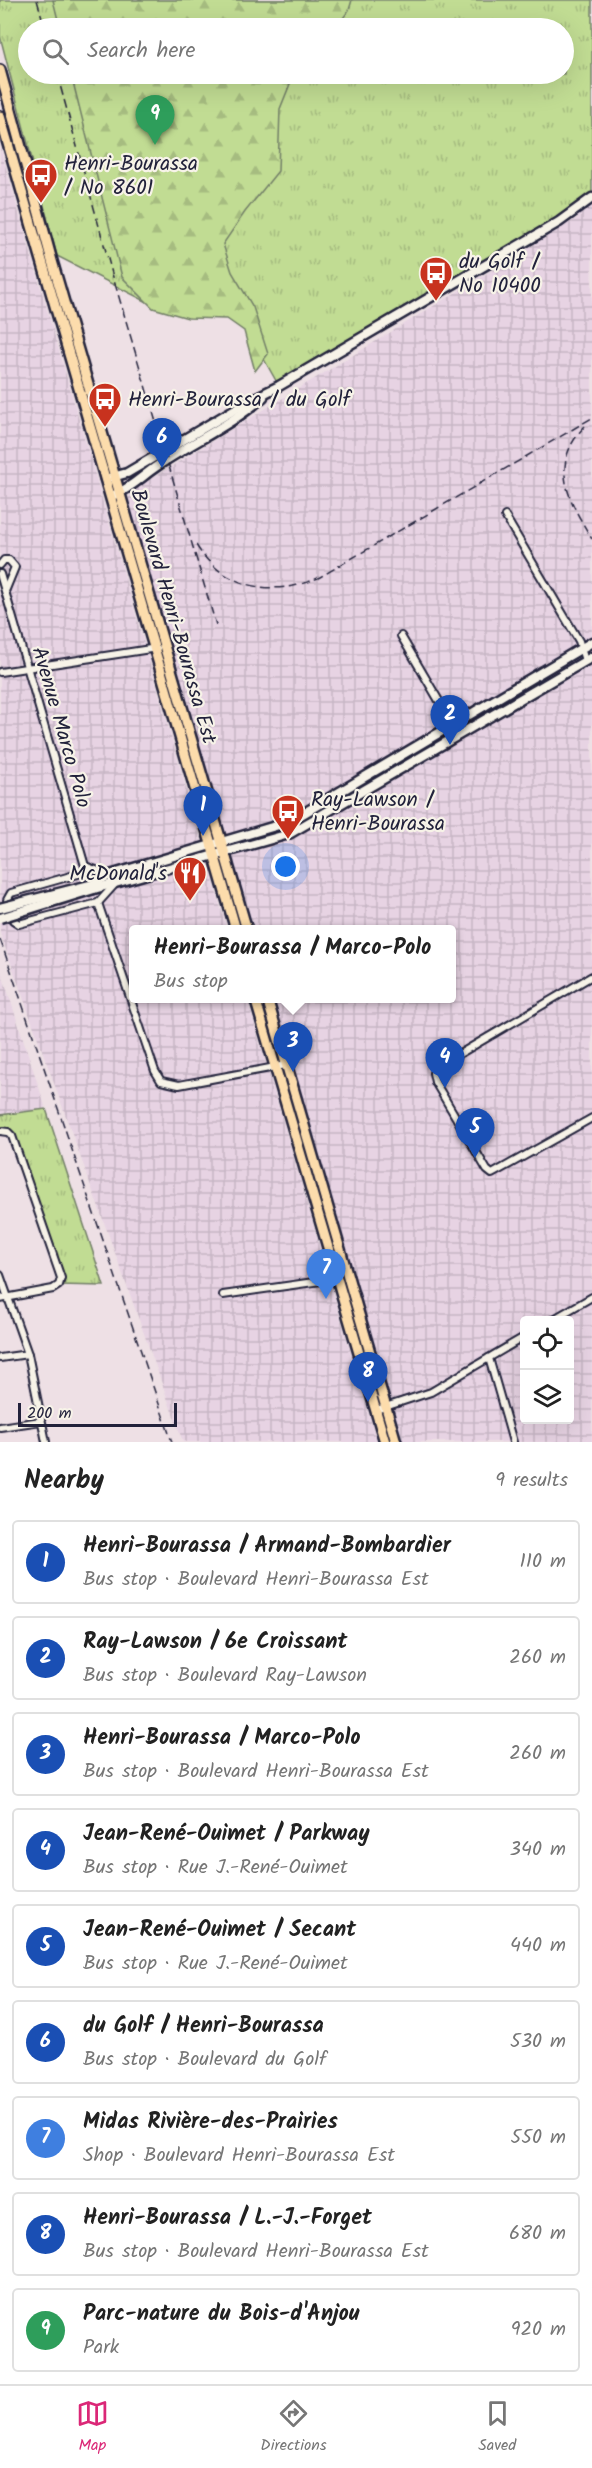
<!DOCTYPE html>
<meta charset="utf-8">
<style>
body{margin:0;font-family:Kalam,sans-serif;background:#f2f2f2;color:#222}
.controls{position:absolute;right:18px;bottom:18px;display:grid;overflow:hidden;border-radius:6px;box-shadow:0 6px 24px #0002}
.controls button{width:54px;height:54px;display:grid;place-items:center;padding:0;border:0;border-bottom:2px solid #e0e0e0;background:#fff;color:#222;font:30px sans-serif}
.scale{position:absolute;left:18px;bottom:15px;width:159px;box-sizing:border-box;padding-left:6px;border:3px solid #22223b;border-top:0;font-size:16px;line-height:21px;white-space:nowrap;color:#22223b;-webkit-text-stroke:4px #f7f3e8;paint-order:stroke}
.you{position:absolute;left:286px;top:867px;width:21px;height:21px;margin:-15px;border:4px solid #fff;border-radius:50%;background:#1a73e8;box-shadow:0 0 0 9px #1a73e833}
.badge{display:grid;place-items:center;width:39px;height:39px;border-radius:50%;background:#db2777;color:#fff;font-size:20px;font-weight:700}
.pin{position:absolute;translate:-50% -50px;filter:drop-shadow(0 2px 3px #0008)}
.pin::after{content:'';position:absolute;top:32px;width:21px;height:18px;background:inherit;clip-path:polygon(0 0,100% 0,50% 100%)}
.popup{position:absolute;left:129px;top:925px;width:327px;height:78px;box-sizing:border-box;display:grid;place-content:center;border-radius:6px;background:#fff;filter:drop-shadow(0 2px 4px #0005);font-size:20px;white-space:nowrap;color:#767676}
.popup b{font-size:22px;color:#222}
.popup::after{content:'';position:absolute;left:50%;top:100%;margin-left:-12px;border:12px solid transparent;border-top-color:#fff}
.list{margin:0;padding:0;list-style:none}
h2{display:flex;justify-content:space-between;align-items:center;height:78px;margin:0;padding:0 24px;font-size:26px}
h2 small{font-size:20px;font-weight:400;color:#767676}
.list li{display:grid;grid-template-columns:39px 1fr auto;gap:18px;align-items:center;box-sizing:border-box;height:84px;margin:0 12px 12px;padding:0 12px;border:2px solid #e0e0e0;border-radius:6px}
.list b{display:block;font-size:22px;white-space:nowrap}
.list p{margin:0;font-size:20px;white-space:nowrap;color:#767676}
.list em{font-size:20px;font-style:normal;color:#767676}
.icon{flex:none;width:33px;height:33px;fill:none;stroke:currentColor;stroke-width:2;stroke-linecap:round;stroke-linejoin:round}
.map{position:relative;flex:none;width:592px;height:1442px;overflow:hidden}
.search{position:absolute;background:#fff;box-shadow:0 6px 24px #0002;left:18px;right:18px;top:18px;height:66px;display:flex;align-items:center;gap:15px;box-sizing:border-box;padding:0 21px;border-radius:33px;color:#767676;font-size:22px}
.sheet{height:942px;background:#fff}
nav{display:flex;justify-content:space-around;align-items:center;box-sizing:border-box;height:84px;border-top:2px solid #e0e0e0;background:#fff;font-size:16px;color:#767676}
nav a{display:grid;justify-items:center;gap:3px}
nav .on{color:#db2777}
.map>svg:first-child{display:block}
</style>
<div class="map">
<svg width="592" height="1442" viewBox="0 0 592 1442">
<defs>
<pattern id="industrial-grid" width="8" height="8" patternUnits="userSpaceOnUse" patternTransform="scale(1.5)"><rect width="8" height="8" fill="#e7d3e3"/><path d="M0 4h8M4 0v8" fill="none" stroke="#c6b5c4"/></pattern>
<pattern id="grass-tufts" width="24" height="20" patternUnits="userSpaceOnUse" patternTransform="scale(1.5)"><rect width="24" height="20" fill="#c1dc93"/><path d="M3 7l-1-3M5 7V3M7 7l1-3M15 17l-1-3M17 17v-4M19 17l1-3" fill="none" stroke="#a6bc80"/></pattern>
<pattern id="forest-firs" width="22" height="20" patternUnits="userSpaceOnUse" patternTransform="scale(1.5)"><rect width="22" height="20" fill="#c1dc93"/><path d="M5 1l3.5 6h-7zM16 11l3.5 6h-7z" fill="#a6bc80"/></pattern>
</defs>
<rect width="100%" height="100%" fill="#eee0e5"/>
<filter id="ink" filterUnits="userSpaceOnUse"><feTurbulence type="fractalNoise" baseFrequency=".0167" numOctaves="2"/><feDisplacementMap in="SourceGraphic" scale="12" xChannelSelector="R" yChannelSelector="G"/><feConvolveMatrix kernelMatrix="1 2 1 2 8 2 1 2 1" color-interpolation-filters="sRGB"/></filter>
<g filter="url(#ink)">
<g fill="url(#industrial-grid)" fill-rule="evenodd">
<polygon points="0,147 227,929 134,930 134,998 247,999 377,1442 183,1442 0,933"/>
<path d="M592,191V1442H403L274,999L452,998V930L254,929L128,505L129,497L136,488L579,217L566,212ZM524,1320H570V1420H524Z"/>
<polygon points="0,968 46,1109 0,1115"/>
</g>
<g fill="url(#grass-tufts)" stroke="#727f67" stroke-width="1.5" fill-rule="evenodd">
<path d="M0,0H592V198L279,386L225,290L159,308L57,256L0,36ZM28,28H564V74H28Z"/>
<polygon points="46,1109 104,1286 59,1285 61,1282 12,1137 0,1130 0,1115"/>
</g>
<g fill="url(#forest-firs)" stroke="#727f67" stroke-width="1.5">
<polygon points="53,0 352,0 349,10 336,28 60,28"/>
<polygon points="71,74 294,74 280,109 278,171 245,212 223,244 232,272 253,307 268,354 255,371 244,331 227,319 188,318 153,308 122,277"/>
</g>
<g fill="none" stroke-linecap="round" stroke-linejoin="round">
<g stroke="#22223b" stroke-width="10">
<g id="street">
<polyline points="505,516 579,641 585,661"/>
<polyline points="0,565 4,560 9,560 15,567 6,589"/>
<polyline points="0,574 85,866 110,875"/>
<polyline points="401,636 459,735"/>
<polyline points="0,672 157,648"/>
<polyline points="92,870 11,893 7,900 13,920 19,924 98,903 116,883"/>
<polyline points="98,903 155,1071 161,1081 179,1085 286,1065"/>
<polyline points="592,976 439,1066 433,1073 435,1082 487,1170 492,1174 592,1118"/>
<polyline points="0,1131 8,1132 12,1136 61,1278 59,1285 53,1289 0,1299"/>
<polyline points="0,1275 28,1354 46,1442"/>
<polyline points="223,1295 328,1280 337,1274"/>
<polyline points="552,1320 592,1297"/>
<polyline points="0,1358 28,1354"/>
<polyline points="489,1358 513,1442"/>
<polyline points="376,1410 431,1392 524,1337"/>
<polyline points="0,1427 41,1421"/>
</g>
</g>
<g stroke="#22223b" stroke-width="13">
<g id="secondary">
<polyline points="105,479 127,473 249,401 279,386 559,222 592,198"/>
<path d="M114,495C131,488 142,476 157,466C192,442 232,425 263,397"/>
<polyline points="90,885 110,875 289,822 592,642"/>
<polyline points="94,889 289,834 592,657"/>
</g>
</g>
<g stroke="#22223b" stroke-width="14">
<g id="primary">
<polyline points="0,70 52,261 247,930"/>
<polyline points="0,116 236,930"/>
<polyline points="255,998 385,1442"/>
<polyline points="267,998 396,1442"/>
</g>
</g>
<use href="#street" stroke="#f7f3e8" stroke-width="6"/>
<use href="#secondary" stroke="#f7f3e8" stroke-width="8"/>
<use href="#primary" stroke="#fcdcac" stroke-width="9"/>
<g stroke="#22223b" stroke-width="1.5" stroke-dasharray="9 4.5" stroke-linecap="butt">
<polyline points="37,0 45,28"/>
<polyline points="57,74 113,277 216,625"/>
<path d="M585,426C548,465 569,501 592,539"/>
<path d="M196,545C223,589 276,598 320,577L592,418"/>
<polyline points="0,939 172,1442"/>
</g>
<g stroke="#22223b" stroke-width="13" stroke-linecap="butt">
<g id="secondary-bridge">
<polyline points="0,908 90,885"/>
<polyline points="0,918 94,889"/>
</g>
</g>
<use href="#secondary-bridge" stroke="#f7f3e8" stroke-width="8"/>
</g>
</g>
<defs>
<g id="bus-pin" transform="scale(1.725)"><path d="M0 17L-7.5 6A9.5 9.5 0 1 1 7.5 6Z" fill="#c8321e" stroke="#f7f3e8"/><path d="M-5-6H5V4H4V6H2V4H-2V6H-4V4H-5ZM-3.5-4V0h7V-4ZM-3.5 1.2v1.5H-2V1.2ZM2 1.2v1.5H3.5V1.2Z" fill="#fff"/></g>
<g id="restaurant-pin" transform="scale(1.725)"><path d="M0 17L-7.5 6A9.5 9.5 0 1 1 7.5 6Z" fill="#c8321e" stroke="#f7f3e8"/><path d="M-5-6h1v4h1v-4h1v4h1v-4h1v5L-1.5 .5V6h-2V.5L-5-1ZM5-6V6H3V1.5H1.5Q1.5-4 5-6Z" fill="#fff"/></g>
</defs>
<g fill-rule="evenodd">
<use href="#bus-pin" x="41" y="175"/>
<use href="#bus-pin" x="436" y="273"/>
<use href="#bus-pin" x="105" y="399"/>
<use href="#bus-pin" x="288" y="811"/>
<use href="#restaurant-pin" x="190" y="873"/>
</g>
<g text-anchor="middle" stroke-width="4.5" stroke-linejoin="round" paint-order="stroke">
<g font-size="21" fill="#22223b" stroke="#f7f3e8" text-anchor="start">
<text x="64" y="170">Henri-Bourassa<tspan x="64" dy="24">/ No 8601</tspan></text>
<text x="459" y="268">du Golf /<tspan x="459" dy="24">No 10400</tspan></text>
<text x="128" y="406">Henri-Bourassa / du Golf</text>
<text x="311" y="806">Ray-Lawson /<tspan x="311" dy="24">Henri-Bourassa</tspan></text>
<text x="167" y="880" text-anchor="end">McDonald's</text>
</g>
<g font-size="21" fill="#22223b" stroke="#f7f3e8">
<text transform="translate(174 616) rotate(74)" y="7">Boulevard Henri-Bourassa Est</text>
<text transform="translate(62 727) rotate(74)" y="7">Avenue Marco Polo</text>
</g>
</g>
</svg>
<div class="controls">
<button><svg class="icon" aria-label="locate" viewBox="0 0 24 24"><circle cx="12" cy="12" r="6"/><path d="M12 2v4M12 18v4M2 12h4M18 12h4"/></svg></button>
<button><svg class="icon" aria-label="layers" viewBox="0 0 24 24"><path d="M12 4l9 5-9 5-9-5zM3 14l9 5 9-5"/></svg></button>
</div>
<div class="scale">200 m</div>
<div class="you"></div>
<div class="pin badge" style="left:203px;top:836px;background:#1a4fb4">1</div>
<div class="pin badge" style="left:450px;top:745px;background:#1a4fb4">2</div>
<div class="pin badge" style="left:293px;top:1072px;background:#1a4fb4">3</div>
<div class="popup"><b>Henri-Bourassa / Marco-Polo</b>Bus stop</div>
<div class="pin badge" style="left:445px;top:1088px;background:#1a4fb4">4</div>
<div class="pin badge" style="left:475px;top:1158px;background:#1a4fb4">5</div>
<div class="pin badge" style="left:162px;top:468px;background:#1a4fb4">6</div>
<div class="pin badge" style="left:326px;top:1299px;background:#3f7fe0">7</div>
<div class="pin badge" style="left:368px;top:1402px;background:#1a4fb4">8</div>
<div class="pin badge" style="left:155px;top:145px;background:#2e9e5b">9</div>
<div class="search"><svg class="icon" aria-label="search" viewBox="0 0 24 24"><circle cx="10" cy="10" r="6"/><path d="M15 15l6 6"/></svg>Search here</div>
</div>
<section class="sheet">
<h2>Nearby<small>9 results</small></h2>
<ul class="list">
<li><span class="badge" style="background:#1a4fb4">1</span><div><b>Henri-Bourassa / Armand-Bombardier</b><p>Bus stop · Boulevard Henri-Bourassa Est</p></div><em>110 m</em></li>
<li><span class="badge" style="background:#1a4fb4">2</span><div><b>Ray-Lawson / 6e Croissant</b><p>Bus stop · Boulevard Ray-Lawson</p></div><em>260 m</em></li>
<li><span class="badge" style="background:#1a4fb4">3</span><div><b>Henri-Bourassa / Marco-Polo</b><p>Bus stop · Boulevard Henri-Bourassa Est</p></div><em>260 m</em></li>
<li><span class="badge" style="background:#1a4fb4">4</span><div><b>Jean-René-Ouimet / Parkway</b><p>Bus stop · Rue J.-René-Ouimet</p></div><em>340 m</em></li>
<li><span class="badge" style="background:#1a4fb4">5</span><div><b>Jean-René-Ouimet / Secant</b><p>Bus stop · Rue J.-René-Ouimet</p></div><em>440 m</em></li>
<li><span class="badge" style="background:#1a4fb4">6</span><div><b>du Golf / Henri-Bourassa</b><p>Bus stop · Boulevard du Golf</p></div><em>530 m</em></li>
<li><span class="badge" style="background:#3f7fe0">7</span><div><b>Midas Rivière-des-Prairies</b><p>Shop · Boulevard Henri-Bourassa Est</p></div><em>550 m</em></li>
<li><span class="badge" style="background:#1a4fb4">8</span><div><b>Henri-Bourassa / L.-J.-Forget</b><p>Bus stop · Boulevard Henri-Bourassa Est</p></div><em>680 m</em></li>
<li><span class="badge" style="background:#2e9e5b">9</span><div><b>Parc-nature du Bois-d'Anjou</b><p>Park</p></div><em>920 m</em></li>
</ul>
</section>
<nav>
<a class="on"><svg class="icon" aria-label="map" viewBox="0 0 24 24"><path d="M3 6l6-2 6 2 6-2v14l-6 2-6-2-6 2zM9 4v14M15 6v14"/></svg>Map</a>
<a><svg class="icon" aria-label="directions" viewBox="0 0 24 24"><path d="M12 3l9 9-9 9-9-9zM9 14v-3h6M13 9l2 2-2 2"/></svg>Directions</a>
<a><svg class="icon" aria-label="saved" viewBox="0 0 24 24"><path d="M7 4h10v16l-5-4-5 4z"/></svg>Saved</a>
</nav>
